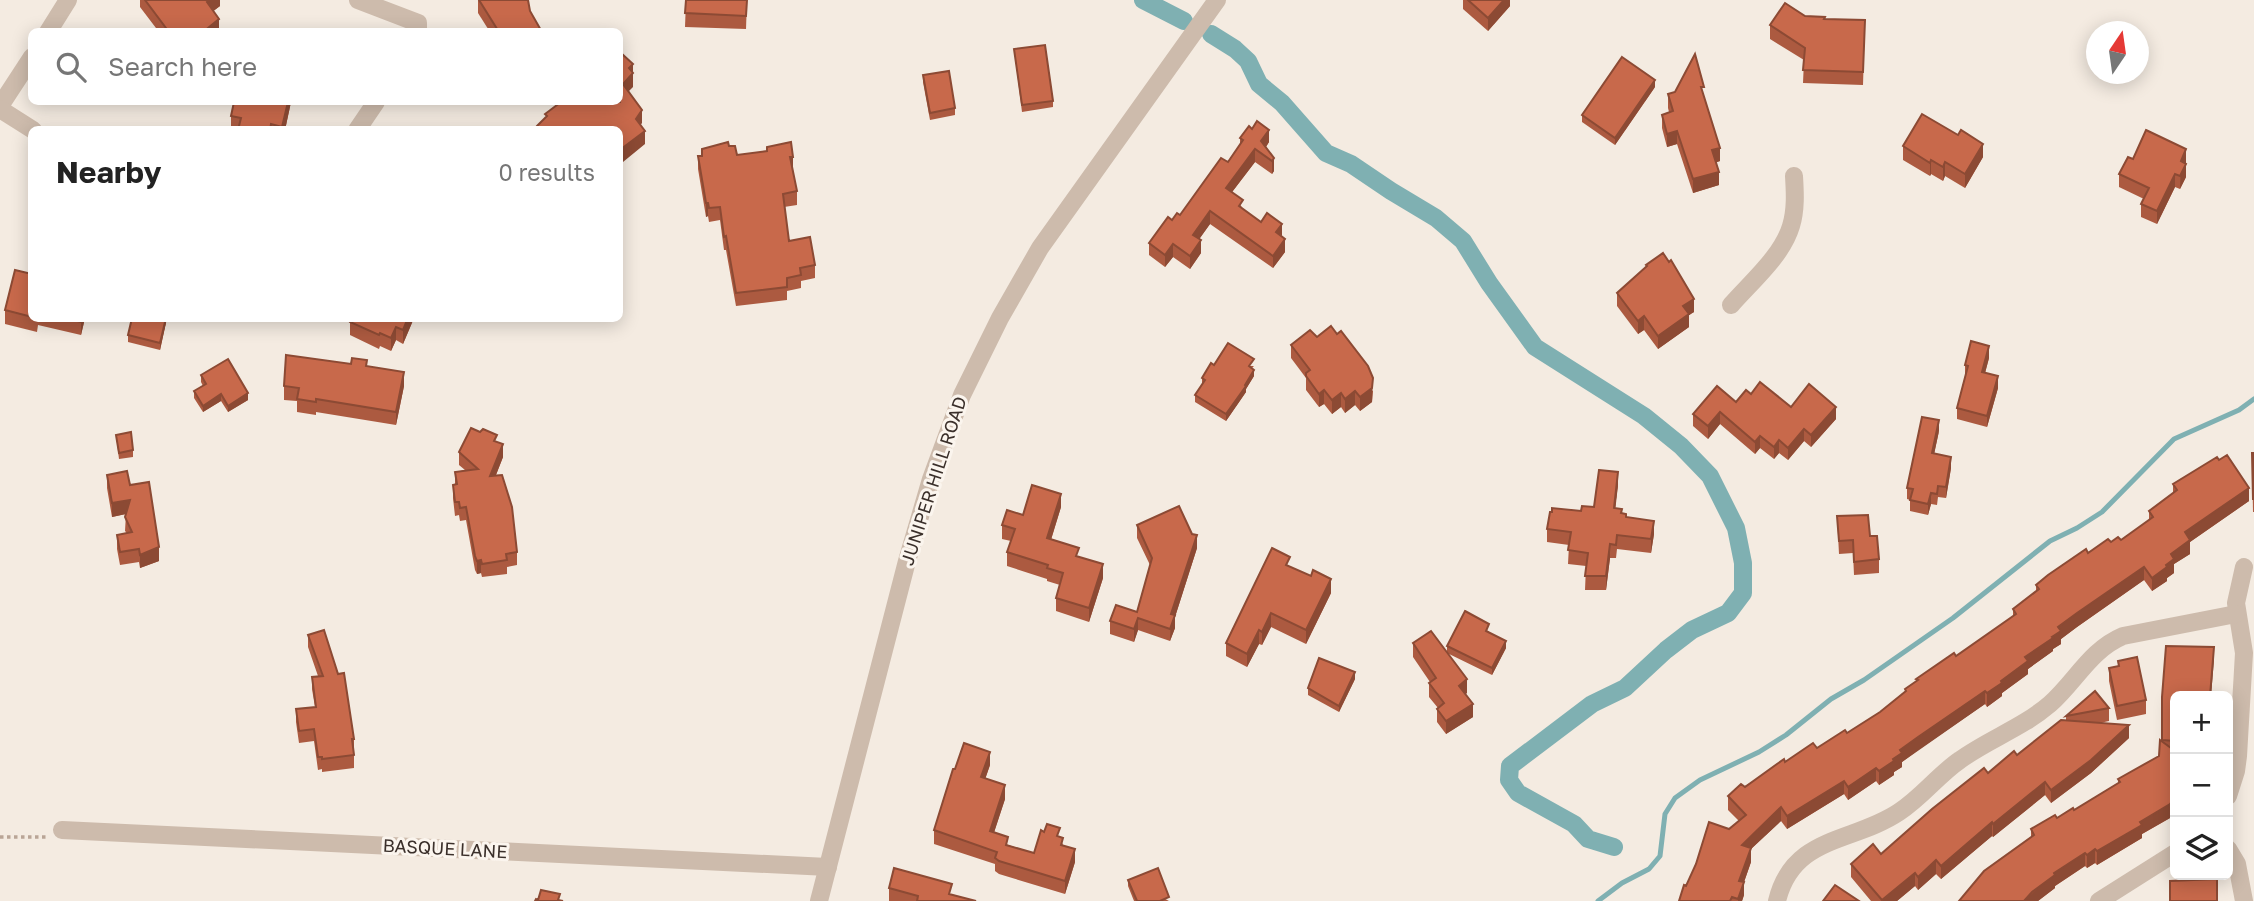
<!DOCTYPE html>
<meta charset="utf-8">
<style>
body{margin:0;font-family:"Golos Text",sans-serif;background:#f6f6f6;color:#222}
.controls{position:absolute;right:21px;bottom:21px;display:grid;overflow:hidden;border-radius:10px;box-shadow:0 4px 18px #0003}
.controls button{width:63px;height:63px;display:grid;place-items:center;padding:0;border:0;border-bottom:2px solid #e0e0e0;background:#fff;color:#222;font:35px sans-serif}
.compass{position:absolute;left:2086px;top:21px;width:63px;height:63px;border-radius:50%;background:#fff;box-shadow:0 4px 18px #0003;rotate:13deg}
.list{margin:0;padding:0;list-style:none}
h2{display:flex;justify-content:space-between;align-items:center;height:91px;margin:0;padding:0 28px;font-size:30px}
h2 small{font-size:23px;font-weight:400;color:#767676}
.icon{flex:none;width:38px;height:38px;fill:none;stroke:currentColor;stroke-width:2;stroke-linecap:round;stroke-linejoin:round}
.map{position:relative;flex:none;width:2254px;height:901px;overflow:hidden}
.search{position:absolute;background:#fff;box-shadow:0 4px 18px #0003;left:28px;top:28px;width:595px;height:77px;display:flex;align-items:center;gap:18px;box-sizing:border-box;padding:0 24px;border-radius:10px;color:#767676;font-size:26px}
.panel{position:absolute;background:#fff;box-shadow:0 4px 18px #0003;left:28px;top:126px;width:595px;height:196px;border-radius:10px}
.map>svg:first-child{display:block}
</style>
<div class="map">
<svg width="2254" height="901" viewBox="0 0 2254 901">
<rect width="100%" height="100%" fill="#f4ebe1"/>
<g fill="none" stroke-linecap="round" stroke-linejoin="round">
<polyline stroke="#7fb0b2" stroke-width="5" points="1598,901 1622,883 1649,869 1660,856 1665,814 1675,798 1700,780 1759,752 1786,735 1831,699 1864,680 1953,618 2050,541 2077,528 2102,512 2174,439 2239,410 2254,399"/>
<g stroke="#7fb0b2" stroke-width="18">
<polyline points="1143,0 1184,21"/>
<polyline points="1211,34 1235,49 1248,61 1259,84 1282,103 1326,153 1351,164 1391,191 1436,218 1463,241 1489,283 1535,347 1644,416 1681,446 1710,476 1736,528 1743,563 1743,593 1728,613 1692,630 1666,650 1625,688 1592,704 1510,766 1509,780 1518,793 1574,824 1588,839 1614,847"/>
</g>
<polyline stroke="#b9a596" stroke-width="3.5" stroke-dasharray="3.5 3.5" stroke-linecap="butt" points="0,837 48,837"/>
<g stroke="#cdbbac" stroke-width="18">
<polyline points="358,0 418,23 418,32"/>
<polyline points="48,32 68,0"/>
<polyline points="0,106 32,57"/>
<polyline points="0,109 33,130"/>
<polyline points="357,130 376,102"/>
<path d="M1731,305C1752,281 1782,256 1791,226C1796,210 1795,192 1794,176"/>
<polyline points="2228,796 2236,771 2238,756 2244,653 2236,603 2244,567"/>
<polyline points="62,830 828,867"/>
<polyline points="2228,849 2237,864 2244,901"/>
<polyline points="819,901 907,561 931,479 962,395 1000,318 1040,248 1217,0"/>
<path d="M1777,901C1793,835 1853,843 1899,812C1922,797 1938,775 1960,760C1989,739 2022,728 2050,704C2076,681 2090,650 2123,636L2236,614"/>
<polyline points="2099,901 2175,853"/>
</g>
</g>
<g fill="#ac5a40">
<polygon points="140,0 220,0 220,6 213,11 219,32 159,32 140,7"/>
<polygon points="478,0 530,11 542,32 490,32 478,13"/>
<polygon points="686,0 747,0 746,29 685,27"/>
<polygon points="1463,0 1510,0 1510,6 1488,31 1463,9"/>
<polygon points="1805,16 1824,19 1865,20 1863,85 1803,83 1804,60 1770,39 1770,25"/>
<polygon points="1014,49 1053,101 1053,107 1022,112"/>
<polygon points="923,75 955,108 955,115 930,120 923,82"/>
<polygon points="1655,87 1615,145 1582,122 1582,115"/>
<polygon points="1668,94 1704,97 1720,161 1716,162 1719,185 1693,193 1677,144 1667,147 1662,128 1662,115 1669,112 1668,108"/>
<polygon points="291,102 285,130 231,129 231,116"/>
<polygon points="1252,129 1269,142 1266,147 1274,158 1274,171 1272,174 1255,162 1232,192 1243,209 1282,237 1285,252 1273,268 1210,224 1199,239 1201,253 1190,269 1173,257 1165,267 1149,255 1149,243 1172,220 1180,215 1228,162 1240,145 1240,138"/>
<polygon points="1903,146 1983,157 1965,188 1945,176 1943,181 1931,174 1930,176 1903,160"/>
<polygon points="737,155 793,170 797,191 797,205 784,207 789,241 815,265 815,278 801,281 801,288 787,291 787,300 736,306 726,250 724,250 720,220 709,222 708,216 706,217 698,169 698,156"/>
<polygon points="2133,159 2186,162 2186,177 2180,189 2175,187 2157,224 2141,217 2141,204 2144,199 2119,187 2119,174"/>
<polygon points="1646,265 1694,312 1689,315 1689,327 1658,349 1644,330 1638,334 1617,306 1617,293 1646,267"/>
<polygon points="32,274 32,318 85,318 81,335 38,325 37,332 5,324 5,310"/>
<polygon points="167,318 160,350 128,342 128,335"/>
<polygon points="351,318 414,318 403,344 396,340 391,351 380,346 379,349 350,335 350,322"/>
<polygon points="1291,345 1373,391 1372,402 1360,411 1355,405 1345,413 1341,407 1332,414 1324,404 1319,407 1306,390 1306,378 1291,358"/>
<polygon points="1989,358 1985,373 1998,388 1987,427 1957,419 1957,408 1965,376 1965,365"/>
<polygon points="1214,365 1254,366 1252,368 1254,376 1246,389 1246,392 1226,421 1195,402 1195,395 1202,385 1202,378"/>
<polygon points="367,366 404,386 396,425 316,412 316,415 297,412 297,401 284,400 284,386"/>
<polygon points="201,375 248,400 228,412 221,401 203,412 194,398 194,391 203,386 201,382"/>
<polygon points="1751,394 1791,407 1836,419 1811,447 1804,441 1788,460 1779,453 1774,459 1760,448 1755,454 1720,424 1708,439 1693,426 1693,414 1736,402"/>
<polygon points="1939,431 1934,454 1951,468 1946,498 1938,497 1937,505 1931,504 1928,515 1910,511 1910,500 1907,499 1907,488"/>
<polygon points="116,435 133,450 133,457 119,459"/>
<polygon points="497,442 503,457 496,475 517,552 517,565 507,567 507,574 482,577 481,573 477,574 475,570 466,520 460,521 459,515 455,516 453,498 453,485 455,485 455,472 465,470 459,465 459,452"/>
<polygon points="2252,453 2254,453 2254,512 2253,512"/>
<polygon points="107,475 130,485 159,561 140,568 139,562 120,565 117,549 117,535 127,533 125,531 126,514 112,517 107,488"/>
<polygon points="2173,484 2249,501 2190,542 2190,554 2174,564 2174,573 2167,578 2167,581 2152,591 2144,580 2077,627 2061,639 2061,644 2053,649 2053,651 2028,669 2028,674 2002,693 2002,696 1987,707 1985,704 1918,750 1902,762 1902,767 1894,772 1894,775 1879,785 1876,781 1848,800 1844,794 1787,829 1781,821 1751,849 1751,862 1744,882 1744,895 1742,901 1679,901 1686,886 1729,829 1739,821 1728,810 1728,796 1785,762 1817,748 1847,733 1880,712 1905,692 1905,689 1916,681 1916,679 1956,656 2013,617 2013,609 2036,591 2036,585 2088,553 2111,542 2121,540 2149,520 2149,511 2173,493"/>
<polygon points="1618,485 1615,508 1626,517 1654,534 1651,553 1617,549 1616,558 1610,558 1606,590 1585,590 1586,566 1568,564 1569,545 1547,542 1547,529 1552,512 1581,511 1594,507"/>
<polygon points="1061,507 1051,540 1079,557 1103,578 1089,622 1056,611 1056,598 1060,585 1047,581 1047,579 1007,566 1007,552 1011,541 1002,539 1002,525 1023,515"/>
<polygon points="1837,516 1879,559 1879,573 1854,575 1853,553 1839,554"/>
<polygon points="1137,525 1197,548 1175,617 1175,628 1170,641 1138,630 1134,642 1110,634 1110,621 1137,612 1150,565 1137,538"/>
<polygon points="1290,566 1331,593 1306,644 1271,627 1262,645 1259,644 1247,667 1226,656 1226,643"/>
<polygon points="1489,631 1489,632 1506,648 1492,675 1447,653 1467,693 1465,694 1473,717 1446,734 1437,722 1437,709 1438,708 1429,697 1429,683 1430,682 1413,657 1413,643 1447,653 1447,646"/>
<polygon points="308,635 354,739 354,768 322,772 322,769 318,770 314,741 299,743 296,722 296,709 315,707 312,689 312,677 318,676 308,647"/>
<polygon points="2214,660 2175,696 2175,810 2170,818 2142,834 2142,838 2097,865 2095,863 2087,868 2085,866 2055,886 2055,888 2038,901 1959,901 2031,837 2031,829 2074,810 2118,783 2118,779 2159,756 2162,741 2162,697"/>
<polygon points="2118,661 2146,700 2146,714 2117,720 2109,681 2109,668 2118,666"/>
<polygon points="1355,679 1339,712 1308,695 1308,688"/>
<polygon points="2109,708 2109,721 2100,723 2129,738 2091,773 2051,803 2045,795 1993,837 1992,836 1941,879 1936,874 1918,890 1915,886 1897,901 1871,901 1851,877 1851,864 1881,854 1988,773 2017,755 2066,721 2066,716"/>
<polygon points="990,765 985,779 1005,799 994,832 1008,845 1034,853 1044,832 1060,837 1063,845 1075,862 1065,894 999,874 995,871 995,864 934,844 934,830 955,769"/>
<polygon points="1128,880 1169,901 1134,901 1128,886"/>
<polygon points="889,888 952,895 976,901 889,901"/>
</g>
<g fill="#8c4a34">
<polygon points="210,0 220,0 220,6 207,16 207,2"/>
<polygon points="1504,0 1510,0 1510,6 1488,31 1488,18"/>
<polygon points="219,19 219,32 203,32"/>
<polygon points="633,64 633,87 623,97 623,84 629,68"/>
<polygon points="1655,80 1655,87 1615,145 1615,138"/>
<polygon points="288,102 291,102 285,130 282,130"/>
<polygon points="642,110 642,123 636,132 636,119"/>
<polygon points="1269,130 1269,142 1261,154 1261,141"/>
<polygon points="645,131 645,144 623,162 623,164 620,167 620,154 621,149"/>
<polygon points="1677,131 1677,144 1667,147 1667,134"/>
<polygon points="1983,144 1983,157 1965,188 1965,174"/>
<polygon points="1720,148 1720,161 1712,164 1712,150"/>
<polygon points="1255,149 1255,162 1226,200 1226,188"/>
<polygon points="2186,149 2186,177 2180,189 2181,161"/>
<polygon points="790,157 793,157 793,170"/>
<polygon points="1274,158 1274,171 1272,174 1272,161"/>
<polygon points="1931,160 1931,174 1930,176 1930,163"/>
<polygon points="1945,162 1945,176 1943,181 1943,167"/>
<polygon points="1719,172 1719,185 1693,193 1693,179"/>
<polygon points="2175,174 2175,187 2157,224 2157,211"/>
<polygon points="706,203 708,203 708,216 706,217"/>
<polygon points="1210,211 1210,224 1193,248 1193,235"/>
<polygon points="1282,224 1282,236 1276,232"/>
<polygon points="1285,239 1285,252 1273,268 1273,256"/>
<polygon points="1201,240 1201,253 1190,269 1190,256"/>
<polygon points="1173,244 1173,257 1165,267 1165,255"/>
<polygon points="1694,299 1694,312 1689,315 1689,327 1658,349 1658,336 1683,306"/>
<polygon points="1644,316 1644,330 1638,334 1638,321"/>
<polygon points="81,318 85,318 81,335"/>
<polygon points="166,318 167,318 160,350 160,343"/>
<polygon points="408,318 414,318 403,344 403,330"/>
<polygon points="396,327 396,340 391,351 391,338"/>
<polygon points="1989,346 1989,358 1982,384 1982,372"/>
<polygon points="1254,370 1254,376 1246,389 1246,392 1226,421 1226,414"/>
<polygon points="404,372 404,386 396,425 396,412"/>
<polygon points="1998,376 1998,388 1987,427 1987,416"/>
<polygon points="1373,378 1372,402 1360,411 1360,397"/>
<polygon points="1324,390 1324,404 1319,407 1319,394"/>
<polygon points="1355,391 1355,405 1345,413 1345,399"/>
<polygon points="248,393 248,400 228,412 228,406"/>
<polygon points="1341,393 1341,407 1332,414 1332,400"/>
<polygon points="221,394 221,401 203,412 203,406"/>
<polygon points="1836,407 1836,419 1811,447 1811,435"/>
<polygon points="1720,412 1720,424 1708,439 1708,426"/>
<polygon points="1939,420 1939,431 1932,464 1932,453"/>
<polygon points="1804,429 1804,441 1788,460 1788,448"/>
<polygon points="1760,436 1760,448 1755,454 1755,442"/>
<polygon points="1779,440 1779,453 1774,459 1774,447"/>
<polygon points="503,444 503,457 490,490 490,476"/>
<polygon points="1951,457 1951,468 1946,498 1946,487"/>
<polygon points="1618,472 1618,485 1614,521 1614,508"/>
<polygon points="2249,488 2249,501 2190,542 2190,554 2174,564 2174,573 2167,578 2167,581 2152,591 2152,578 2166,565 2171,554 2185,532"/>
<polygon points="1931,493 1931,504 1928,515 1928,504"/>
<polygon points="1061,494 1061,507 1047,552 1047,538"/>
<polygon points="130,500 130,513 112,517 112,503"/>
<polygon points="1654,521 1654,534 1651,553 1651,539"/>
<polygon points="1197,535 1197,548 1175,617 1175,628 1170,641 1171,614"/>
<polygon points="1610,544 1610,558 1606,590 1606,576"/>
<polygon points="159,547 159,561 140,568 140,555"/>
<polygon points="481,560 481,573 477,574 477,561"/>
<polygon points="1103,564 1103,578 1089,622 1089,608"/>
<polygon points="2144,567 2144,580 2077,627 2061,639 2061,644 2053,649 2053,651 2028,669 2028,674 2002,693 2002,696 1987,707 1987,693 2025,657 2052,637 2058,627 2077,613"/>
<polygon points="1331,579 1331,593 1306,644 1306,630"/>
<polygon points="1271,613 1271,627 1262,645 1262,632"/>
<polygon points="1138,618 1138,630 1134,642 1134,629"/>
<polygon points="1259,630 1259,644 1247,667 1247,654"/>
<polygon points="1506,641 1506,648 1492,675 1492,668"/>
<polygon points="2214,647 2214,660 2211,696 2210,696"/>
<polygon points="1355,672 1355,679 1339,712 1339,706"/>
<polygon points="1467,679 1467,693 1459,699 1459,686"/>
<polygon points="1985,691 1985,704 1902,762 1902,767 1894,772 1894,775 1879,785 1879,771 1893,759 1900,750"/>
<polygon points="1473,704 1473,717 1446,734 1446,721"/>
<polygon points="2129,725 2129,738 2091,773 2051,803 2051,790"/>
<polygon points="990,752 990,765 981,791 981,777"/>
<polygon points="1876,768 1876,781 1848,800 1848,787"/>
<polygon points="1844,781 1844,794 1787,829 1787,816"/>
<polygon points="2045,782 2045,795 1993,837 1993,824"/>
<polygon points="1005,785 1005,799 990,845 990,831"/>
<polygon points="2175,797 2175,810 2170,818 2142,834 2142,838 2097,865 2097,851"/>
<polygon points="1781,807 1781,821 1751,849 1751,862 1743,885 1744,882 1744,895 1742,901 1738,901 1742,845"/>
<polygon points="1992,822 1992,836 1941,879 1941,866"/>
<polygon points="1075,849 1075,862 1065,894 1065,881"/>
<polygon points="2095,849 2095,863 2087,868 2087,855"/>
<polygon points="2085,853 2085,866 2055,886 2055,888 2038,901 2024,901 2054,873"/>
<polygon points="1936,860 1936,874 1918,890 1918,877"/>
<polygon points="1915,873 1915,886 1897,901 1882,901"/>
</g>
<g fill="#c8694b" stroke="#8c4a34" stroke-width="2">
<polygon points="145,0 210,0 207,2 219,19 203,32 169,32"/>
<polygon points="479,0 528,0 530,11 542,32 499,32"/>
<polygon points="686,0 747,0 746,16 685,13"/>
<polygon points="1468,0 1504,0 1488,18"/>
<polygon points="1785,3 1805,16 1825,17 1824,19 1865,20 1863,72 1803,70 1805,48 1770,25"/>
<polygon points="1045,45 1053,101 1022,105 1014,49"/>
<polygon points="621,53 633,64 629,68 633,73 623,84 642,110 636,119 645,131 621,149 623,151 620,154 620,130 539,130 537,126 547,116 545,114 561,102 620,102 620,54"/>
<polygon points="1695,54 1704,87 1701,87 1720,148 1712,150 1719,172 1693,179 1677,131 1667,134 1662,115 1673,111 1668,94 1675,92"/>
<polygon points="1622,57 1655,80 1615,138 1582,115"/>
<polygon points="949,71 955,108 930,113 923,75"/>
<polygon points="234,102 288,102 282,127 271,124 270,130 238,130 241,118 231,116"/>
<polygon points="1922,114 1958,135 1961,130 1983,144 1965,174 1945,162 1943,167 1931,160 1930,163 1903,146"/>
<polygon points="1257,121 1269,130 1261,141 1274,158 1272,161 1255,149 1226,188 1243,200 1239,206 1261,222 1267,213 1282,224 1276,232 1285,239 1273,256 1210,211 1193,235 1201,240 1190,256 1173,244 1165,255 1149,243 1168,217 1172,220 1177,213 1180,215 1221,158 1228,162 1243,140 1240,138 1249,126 1252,129"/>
<polygon points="2146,130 2186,149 2181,161 2186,164 2180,176 2175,174 2157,211 2141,204 2149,188 2119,174 2128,157 2133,159"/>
<polygon points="728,142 729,146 735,146 737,155 767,151 767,147 791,142 793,157 790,157 797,191 783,194 789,241 810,237 815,265 800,268 801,275 787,278 787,287 736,293 726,236 724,237 720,207 709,208 708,203 706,203 698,156 702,156 702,149"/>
<polygon points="1663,253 1669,262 1671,260 1694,299 1683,306 1689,314 1658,336 1644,316 1638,321 1617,293 1647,266 1646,265"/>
<polygon points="15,270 32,274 32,317 5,310"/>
<polygon points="66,318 81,318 81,322"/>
<polygon points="132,318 166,318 160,343 128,335"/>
<polygon points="351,318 408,318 403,330 396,327 391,338 380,333 379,335 350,322"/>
<polygon points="1331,326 1337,334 1341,331 1368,366 1373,378 1372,388 1360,397 1355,391 1345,399 1341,393 1332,400 1324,390 1319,394 1306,376 1306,373 1310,370 1291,345 1310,330 1317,337"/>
<polygon points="1971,341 1989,346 1982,372 1998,376 1987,416 1957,408 1968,366 1965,365"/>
<polygon points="1228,343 1254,359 1249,366 1254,370 1245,385 1246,386 1226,414 1195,395 1205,380 1202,378 1211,363 1214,365"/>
<polygon points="286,355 351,364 352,358 367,360 366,366 404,372 396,412 316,399 316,402 297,399 299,388 284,386"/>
<polygon points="228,359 248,393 228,406 221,394 203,406 194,391 206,384 201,375"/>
<polygon points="1760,382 1791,407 1809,384 1836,407 1811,435 1804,429 1788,448 1779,440 1774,447 1760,436 1755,442 1720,412 1708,426 1693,414 1717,386 1736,402 1746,390 1751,394"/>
<polygon points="1922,417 1939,420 1932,453 1951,457 1946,487 1938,486 1937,494 1931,493 1928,504 1910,500 1913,489 1907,488"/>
<polygon points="471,428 480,432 483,429 497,435 494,441 503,444 490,476 502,475 512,507 517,552 506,554 507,560 482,564 481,560 477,561 475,556 466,507 460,508 459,502 455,502 453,485 457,484 455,472 478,469 459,452"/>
<polygon points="131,432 133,450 119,453 116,435"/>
<polygon points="2252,453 2254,453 2254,499 2253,499"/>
<polygon points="2227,455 2249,488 2185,532 2190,540 2171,554 2174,559 2166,565 2167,567 2152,578 2144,567 2077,613 2058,627 2061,631 2052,637 2053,638 2025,657 2028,661 2001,681 2002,683 1987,693 1985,691 1918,737 1900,750 1902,753 1893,759 1894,761 1879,771 1876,768 1848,787 1844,781 1787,816 1781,807 1742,845 1751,848 1739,881 1744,882 1738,899 1732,897 1730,901 1679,901 1684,885 1686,886 1696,864 1709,822 1729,829 1746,815 1728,796 1741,784 1745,787 1784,759 1785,762 1813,743 1817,748 1845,730 1847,733 1880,712 1906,691 1905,689 1918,680 1916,679 1954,653 1956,656 2016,614 2013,609 2039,589 2036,585 2048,575 2086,549 2088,553 2108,539 2111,542 2118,537 2121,540 2153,517 2149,511 2177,490 2173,484 2217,457 2219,460"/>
<polygon points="1599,470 1618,472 1614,508 1622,509 1621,513 1626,514 1626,517 1654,521 1651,539 1617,535 1616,545 1610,544 1606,576 1585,576 1588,553 1568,550 1571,532 1547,529 1550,512 1552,512 1552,508 1581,511 1582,506 1594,507"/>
<polygon points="127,471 130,485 149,482 159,547 140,555 139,549 120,552 117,535 132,532 125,517 130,500 112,503 107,475"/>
<polygon points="1032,485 1061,494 1047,538 1079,548 1076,556 1103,564 1089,608 1056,598 1063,573 1047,568 1048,565 1007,552 1015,529 1002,525 1007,510 1023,515"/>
<polygon points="1179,506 1192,534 1197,535 1171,614 1175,615 1170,629 1138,618 1134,629 1110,621 1116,605 1137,612 1152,558 1137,525"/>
<polygon points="1868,515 1870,536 1877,536 1879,559 1854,562 1853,540 1839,541 1837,516"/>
<polygon points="1272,548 1290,557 1286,565 1311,576 1313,570 1331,579 1306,630 1271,613 1262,632 1259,630 1247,654 1226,643"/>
<polygon points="1465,611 1489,624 1486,631 1506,641 1492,668 1447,646"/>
<polygon points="324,630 338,674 344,673 354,739 352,739 354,755 322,759 322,757 318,757 314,729 299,731 296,709 316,707 312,677 323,676 308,635"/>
<polygon points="1431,631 1467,679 1459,686 1473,704 1446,721 1437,709 1444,703 1429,683 1436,678 1413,643"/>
<polygon points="2166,646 2214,647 2210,696 2175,696 2175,741 2162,740 2162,697"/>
<polygon points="2137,657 2146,700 2117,706 2109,668 2119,666 2118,661"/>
<polygon points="1319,658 1355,672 1339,706 1308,688"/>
<polygon points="2095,691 2109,708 2066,716"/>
<polygon points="2061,720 2129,725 2091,760 2051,790 2045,782 1993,824 1992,822 1941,866 1936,860 1918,877 1915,873 1882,900 1851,864 1873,844 1881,854 1932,809 1984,768 1988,773 2014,751 2017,755"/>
<polygon points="2160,740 2175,751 2175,797 2170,804 2140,822 2142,825 2097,851 2095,849 2087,855 2085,853 2054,873 2055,875 2032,892 2024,901 1959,901 1984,871 2034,835 2031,829 2055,815 2057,818 2073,808 2074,810 2120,782 2118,779 2159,756"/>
<polygon points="964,743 990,752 981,777 1005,785 990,831 1008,837 1006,845 1034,853 1041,830 1044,832 1047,824 1060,828 1057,836 1063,838 1061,845 1075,849 1065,881 999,861 995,858 997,852 934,830 953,769 955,769"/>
<polygon points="894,868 952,884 949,894 976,901 917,901 918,896 889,888"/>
<polygon points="1158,868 1169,897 1160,901 1137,901 1128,880"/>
<polygon points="2217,879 2217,901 2170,901 2170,881"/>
<polygon points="1835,885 1859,901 1823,901"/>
<polygon points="541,890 560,894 558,900 563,901 535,901 536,899 538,900"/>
</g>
<g text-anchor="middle" stroke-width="6" stroke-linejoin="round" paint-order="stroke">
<g font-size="18" fill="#3b302b" stroke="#fbf5ee">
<text transform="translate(934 481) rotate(-72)" y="6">JUNIPER HILL ROAD</text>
<text transform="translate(445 849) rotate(3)" y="6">BASQUE LANE</text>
</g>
</g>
</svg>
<div class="controls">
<button>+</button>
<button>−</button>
<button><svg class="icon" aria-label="layers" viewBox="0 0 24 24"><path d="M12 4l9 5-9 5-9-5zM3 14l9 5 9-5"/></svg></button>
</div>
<svg class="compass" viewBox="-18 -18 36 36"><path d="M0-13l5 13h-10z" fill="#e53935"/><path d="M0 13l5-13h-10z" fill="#767676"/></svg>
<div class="search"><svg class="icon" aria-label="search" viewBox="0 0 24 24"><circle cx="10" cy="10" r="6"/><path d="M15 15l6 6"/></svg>Search here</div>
<section class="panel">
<h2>Nearby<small>0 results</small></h2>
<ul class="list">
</ul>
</section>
</div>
